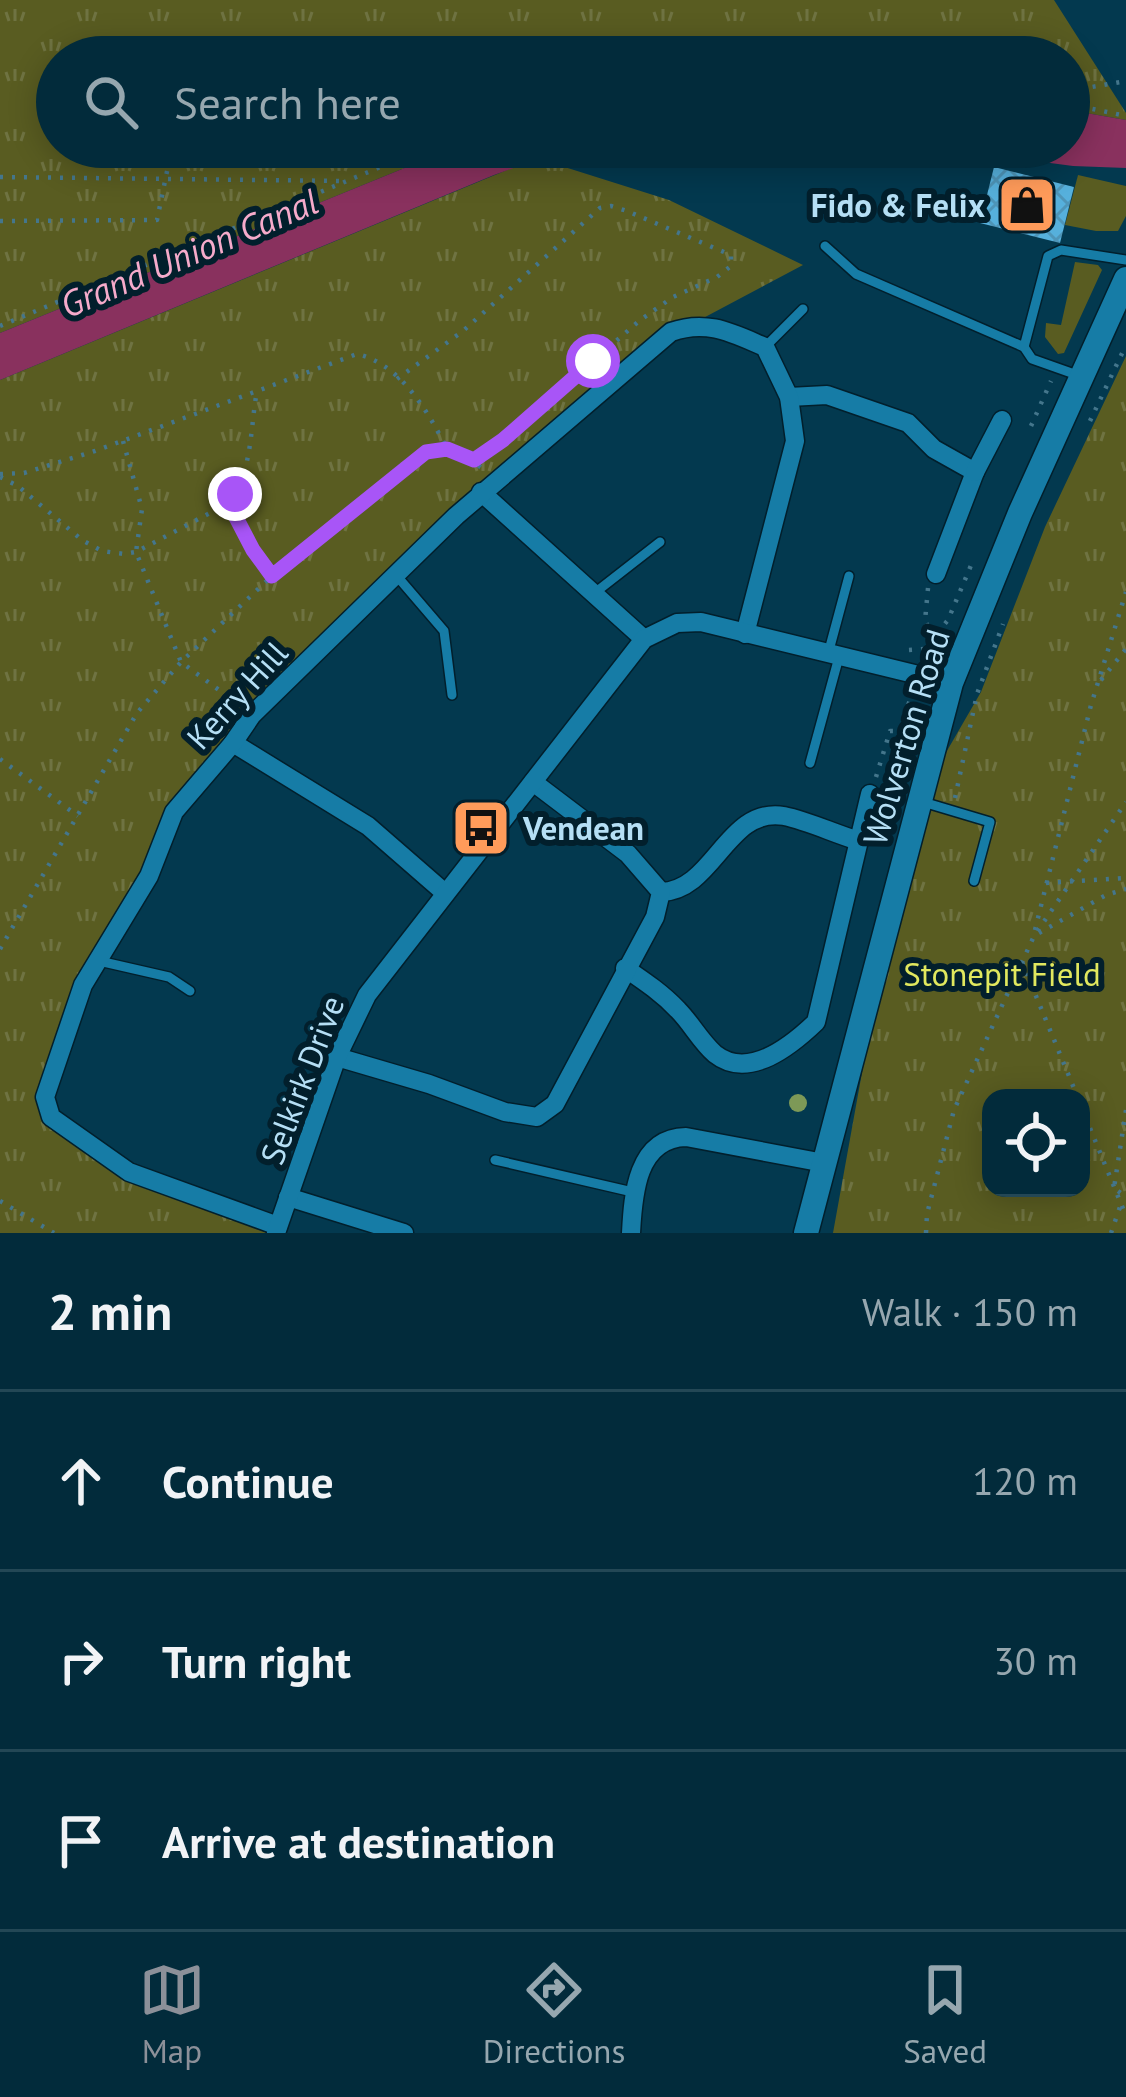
<!DOCTYPE html>
<meta charset="utf-8">
<style>
body{margin:0;font-family:"PT Sans",sans-serif;background:#103746;color:#f1f3f6}
.controls{position:absolute;right:36px;bottom:36px;display:grid;overflow:hidden;border-radius:24px;box-shadow:0 6px 30px #0003}
.controls button{width:108px;height:108px;display:grid;place-items:center;padding:0;border:0;border-bottom:3px solid #234755;background:#022b3b;color:#f1f3f6;font:60px sans-serif}
.stop{position:absolute;width:36px;height:36px;margin:-27px;border:9px solid #a855f7;border-radius:50%;background:#fff}
.stop.end{background:#a855f7;border-color:#fff;box-shadow:0 3px 12px #0008}
.list{margin:0;padding:0;list-style:none}
h2{display:flex;justify-content:space-between;align-items:center;height:156px;margin:0;padding:0 48px;font-size:51px}
h2 small{font-size:39px;font-weight:400;color:#96a7af}
.list li{display:grid;grid-template-columns:78px 1fr auto;gap:36px;align-items:center;box-sizing:border-box;height:180px;padding:0 48px;border-top:3px solid #234755}
.list b{display:block;font-size:45px;white-space:nowrap}
.list em{font-size:39px;font-style:normal;color:#96a7af}
.icon{flex:none;width:66px;height:66px;fill:none;stroke:currentColor;stroke-width:2;stroke-linecap:round;stroke-linejoin:round}
.map{position:relative;flex:none;width:1126px;height:1233px;overflow:hidden}
.search{position:absolute;background:#022b3b;box-shadow:0 6px 30px #0003;left:36px;right:36px;top:36px;height:132px;display:flex;align-items:center;gap:30px;box-sizing:border-box;padding:0 42px;border-radius:66px;color:#96a7af;font-size:45px}
.sheet{height:696px;background:#022b3b}
nav{display:flex;justify-content:space-around;align-items:center;box-sizing:border-box;height:168px;border-top:3px solid #234755;background:#022b3b;font-size:33px;color:#96a7af}
nav a{display:grid;justify-items:center;gap:6px}
nav .on{color:#8c9099}
.map>svg:first-child{display:block}
</style>
<div class="map">
<svg width="1126" height="1233" viewBox="0 0 1126 1233">
<defs>
<pattern id="park-tufts" width="24" height="20" patternUnits="userSpaceOnUse" patternTransform="scale(3)"><rect width="24" height="20" fill="#595c21"/><path d="M3 7l-1-3M5 7V3M7 7l1-3M15 17l-1-3M17 17v-4M19 17l1-3" fill="none" stroke="#6f7342"/></pattern>
<pattern id="building-cross-hatch" width="8" height="8" patternUnits="userSpaceOnUse" patternTransform="scale(3)"><rect width="8" height="8" fill="#56b0dc"/><path d="M0 0l8 8M0 8l8-8" fill="none" stroke="#4e95b8"/></pattern>
</defs>
<rect width="100%" height="100%" fill="#03394f"/>
<g fill="#595c21">
<polygon points="1078,175 1126,186 1126,216 1118,231 1096,231 1065,225"/>
<polygon points="1075,262 1098,265 1102,270 1064,353 1058,354 1045,337 1046,323 1061,325"/>
</g>
<g fill="url(#park-tufts)" fill-rule="evenodd">
<polygon points="0,0 1054,0 1126,113 1126,120 1069,110 1069,57 57,57 57,147 456,147 0,333"/>
<polygon points="536,158 669,200 803,265 692,324 371,599 174,812 99,961 45,1097 51,1117 129,1172 276,1233 0,1233 0,380"/>
<path d="M1126,356V1233H833L863,1067L860,1022L918,801L981,692L1045,527ZM991,1098H1081V1188H991Z"/>
</g>
<g fill="#89315e">
<polygon points="1069,110 1126,120 1126,168 1073,166 930,147 1069,147"/>
<polygon points="456,147 571,147 494,175 0,380 0,333"/>
</g>
<polygon fill="url(#building-cross-hatch)" points="994,167 1074,187 1060,243 980,223"/>
<g fill="none" stroke-linecap="round" stroke-linejoin="round">
<g stroke="#021f2c" stroke-width="12">
<g id="service">
<polyline points="825,246 856,274 1024,347"/>
<polyline points="765,347 803,309"/>
<polyline points="1080,376 1032,359 1024,347 1048,256 1061,250 1126,260"/>
<polyline points="396,575 444,631 452,695"/>
<polyline points="592,595 660,542"/>
<polyline points="828,654 849,576"/>
<polyline points="810,763 839,657"/>
<polyline points="923,802 990,822 974,881"/>
<polyline points="99,961 169,977 190,991"/>
<polyline points="495,1160 637,1193"/>
</g>
</g>
<g stroke="#021f2c" stroke-width="21">
<g id="minor">
<polyline points="789,397 827,395 908,423 934,449 975,472 936,574"/>
<polyline points="975,472 1002,420"/>
<polyline points="481,492 644,639"/>
<polyline points="233,743 368,826 445,893"/>
<path d="M661,892C714,891 727,806 784,816C808,821 833,833 856,840"/>
<path d="M625,968C644,981 662,993 678,1010C691,1023 701,1042 715,1054C749,1081 792,1045 816,1022L870,794"/>
<polyline points="337,1057 429,1084 505,1112 537,1117 555,1104 655,917 661,892 628,854 533,782"/>
<polyline points="288,1197 404,1233"/>
<path d="M278,1226L129,1172L51,1117L45,1097L83,985L149,876L174,812L233,743L252,715L456,516L671,332C707,319 732,333 765,347L789,397L795,441L745,634"/>
<polyline points="276,1233 337,1057 367,995 644,639 677,623 701,622 951,683"/>
<path d="M631,1233C633,1194 637,1138 686,1137L824,1163"/>
</g>
</g>
<g stroke="#021f2c" stroke-width="27">
<polyline id="tertiary" points="806,1233 951,683 1020,513 1126,279"/>
</g>
<g stroke="#44768c" stroke-width="4.5" stroke-dasharray="3 9" stroke-linecap="butt">
<polyline points="648,57 716,46 833,57"/>
<polyline points="1069,91 1126,81"/>
<polyline points="1069,104 1126,116"/>
<polyline points="0,177 346,181"/>
<polyline points="0,221 157,220 172,147"/>
<polyline points="0,326 428,147"/>
<polyline points="397,379 463,331 600,208 611,206 627,211 731,255 731,266 717,277 673,297 639,321 503,440 474,460"/>
<polyline points="1090,421 1126,345"/>
<polyline points="1031,426 1051,381"/>
<polyline points="123,441 142,509 136,552 181,662 238,704"/>
<path d="M0,474L24,473L95,451L357,354C400,364 428,411 447,449"/>
<path d="M0,477L18,486L82,540L102,551L124,554L136,552L225,505C253,479 250,426 257,391"/>
<polyline points="228,502 253,550 271,574"/>
<polyline points="928,588 925,621 933,635"/>
<polyline points="909,650 924,649 948,620 972,563"/>
<polyline points="1101,680 1126,649"/>
<polyline points="0,759 78,816"/>
<polyline points="876,777 890,731 911,731 907,709 912,693"/>
<polyline points="955,798 977,694 1003,624"/>
<polyline points="1046,883 1126,878"/>
<polyline points="1035,930 1091,705 1126,592"/>
<polyline points="1039,933 1106,895 1126,889"/>
<polyline points="0,949 137,713 181,662 272,576 426,452 461,452 483,469"/>
<polyline points="1022,962 1078,1098"/>
<polyline points="1081,1106 1126,1216"/>
<polyline points="1126,1110 1114,1188 1126,1197"/>
<polyline points="0,1201 54,1233"/>
<polyline points="926,1233 927,1214 954,1110 1034,936 1126,802"/>
<polyline points="1111,1233 1121,1204"/>
</g>
<use href="#service" stroke="#167ca6" stroke-width="9"/>
<use href="#minor" stroke="#167ca6" stroke-width="18"/>
<use href="#tertiary" stroke="#167ca6" stroke-width="24"/>
</g>
<circle fill="#7d9957" cx="798" cy="1103" r="9"/>
<g fill="none" stroke-linecap="round" stroke-linejoin="round">
<polyline stroke="#a855f7" stroke-width="15" points="235,494 228,502 253,550 272,576 426,452 447,449 474,460 503,440 593,361"/>
</g>
<defs>
<g id="shop-square" transform="scale(3)"><rect x="-9" y="-9" width="18" height="18" rx="4" fill="#ff9b5a" stroke="#021f2c"/><path d="M-5-2.5h2.3a2.7 3.5 0 0 1 5.4 0H5L5.5 6h-11ZM-1.5-2.5h3a1.5 2.3 0 0 0-3 0Z" fill="#111"/></g>
<g id="bus-square" transform="scale(3)"><rect x="-9" y="-9" width="18" height="18" rx="4" fill="#ff9b5a" stroke="#021f2c"/><path d="M-5-6H5V4H4V6H2V4H-2V6H-4V4H-5ZM-3.5-4V0h7V-4ZM-3.5 1.2v1.5H-2V1.2ZM2 1.2v1.5H3.5V1.2Z" fill="#111"/></g>
</defs>
<g fill-rule="evenodd">
<use href="#shop-square" x="1027" y="205"/>
<use href="#bus-square" x="481" y="828"/>
</g>
<g text-anchor="middle" stroke-width="12" stroke-linejoin="round" paint-order="stroke">
<g font-size="33" font-weight="bold" fill="#b5dff5" stroke="#021f2c" text-anchor="end">
<text x="985" y="217">Fido &amp; Felix</text>
<text x="523" y="840" text-anchor="start">Vendean</text>
</g>
<g font-size="33" fill="#b5dff5" stroke="#021f2c">
<text transform="translate(237 695) rotate(-48)" y="12">Kerry Hill</text>
<text transform="translate(906 737) rotate(-73)" y="12">Wolverton Road</text>
<text transform="translate(302 1080) rotate(-69)" y="12">Selkirk Drive</text>
</g>
<g font-size="33" fill="#e1e85e" stroke="#021f2c">
<text x="1002" y="986">Stonepit Field</text>
</g>
<g font-size="36" font-style="italic" fill="#f6abcb" stroke="#021f2c">
<text transform="translate(189 253) rotate(-23)" y="13">Grand Union Canal</text>
</g>
</g>
</svg>
<div class="controls">
<button><svg class="icon" aria-label="locate" viewBox="0 0 24 24"><circle cx="12" cy="12" r="6"/><path d="M12 2v4M12 18v4M2 12h4M18 12h4"/></svg></button>
</div>
<div class="stop" style="left:593px;top:361px"></div>
<div class="stop end" style="left:235px;top:494px"></div>
<div class="search"><svg class="icon" aria-label="search" viewBox="0 0 24 24"><circle cx="10" cy="10" r="6"/><path d="M15 15l6 6"/></svg>Search here</div>
</div>
<section class="sheet">
<h2>2 min<small>Walk · 150 m</small></h2>
<ul class="list">
<li><svg class="icon" aria-label="ahead" viewBox="0 0 24 24"><path d="M12 20V5M6 11l6-6 6 6"/></svg><div><b>Continue</b></div><em>120 m</em></li>
<li><svg class="icon" aria-label="right" viewBox="0 0 24 24"><path d="M7 20v-9h11M14 6l5 5-5 5"/></svg><div><b>Turn right</b></div><em>30 m</em></li>
<li><svg class="icon" aria-label="arrive" viewBox="0 0 24 24"><path d="M6 21V4h12l-3 4 3 4H6"/></svg><div><b>Arrive at destination</b></div></li>
</ul>
</section>
<nav>
<a class="on"><svg class="icon" aria-label="map" viewBox="0 0 24 24"><path d="M3 6l6-2 6 2 6-2v14l-6 2-6-2-6 2zM9 4v14M15 6v14"/></svg>Map</a>
<a><svg class="icon" aria-label="directions" viewBox="0 0 24 24"><path d="M12 3l9 9-9 9-9-9zM9 14v-3h6M13 9l2 2-2 2"/></svg>Directions</a>
<a><svg class="icon" aria-label="saved" viewBox="0 0 24 24"><path d="M7 4h10v16l-5-4-5 4z"/></svg>Saved</a>
</nav>
